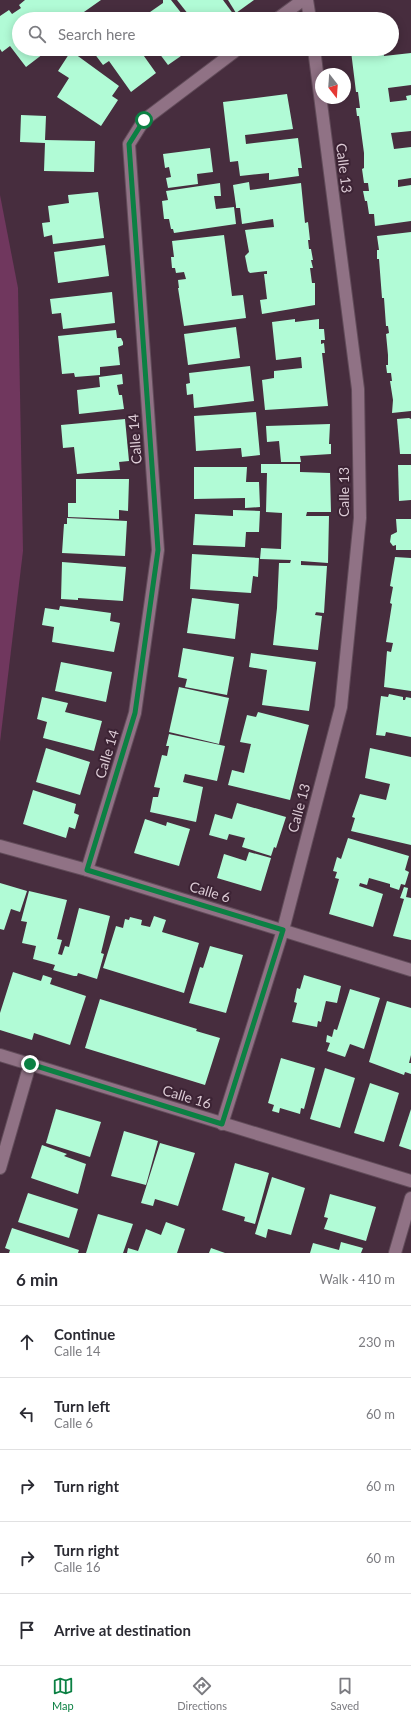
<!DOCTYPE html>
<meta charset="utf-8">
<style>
body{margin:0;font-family:Lato,sans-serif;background:#f2f2f3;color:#2b2b33}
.compass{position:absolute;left:315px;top:68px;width:36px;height:36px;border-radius:50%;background:#fff;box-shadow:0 2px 10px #0003;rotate:163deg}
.stop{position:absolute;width:12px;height:12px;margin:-9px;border:3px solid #0b8043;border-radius:50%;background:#fff}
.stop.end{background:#0b8043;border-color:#fff;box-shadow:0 1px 4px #0008}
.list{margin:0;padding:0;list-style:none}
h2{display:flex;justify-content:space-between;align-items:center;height:52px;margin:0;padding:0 16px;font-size:17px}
h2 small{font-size:13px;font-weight:400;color:#7c7c81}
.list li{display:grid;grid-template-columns:26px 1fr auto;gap:12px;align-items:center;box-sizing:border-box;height:72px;padding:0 16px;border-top:1px solid #e1e1e2}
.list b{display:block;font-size:15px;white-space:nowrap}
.list p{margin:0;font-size:13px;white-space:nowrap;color:#7c7c81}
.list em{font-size:13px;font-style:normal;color:#7c7c81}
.icon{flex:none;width:22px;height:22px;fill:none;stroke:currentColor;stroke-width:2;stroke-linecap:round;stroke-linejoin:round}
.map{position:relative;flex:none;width:411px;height:1253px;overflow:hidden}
.search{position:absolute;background:#fff;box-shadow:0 2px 10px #0003;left:12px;right:12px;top:12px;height:44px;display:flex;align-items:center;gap:10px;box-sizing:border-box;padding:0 14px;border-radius:22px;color:#7c7c81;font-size:15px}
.sheet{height:412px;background:#fff}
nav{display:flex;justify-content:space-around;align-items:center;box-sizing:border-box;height:56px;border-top:1px solid #e1e1e2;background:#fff;font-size:11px;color:#7c7c81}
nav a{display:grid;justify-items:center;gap:2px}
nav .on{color:#0b8043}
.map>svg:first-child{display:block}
</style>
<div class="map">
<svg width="411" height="1253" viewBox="0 0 411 1253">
<rect width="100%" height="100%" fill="#472d3e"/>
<polygon fill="#70375e" points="0,195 18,288 23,551 0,742"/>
<g fill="#b1fbd6">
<polygon points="25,0 101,0 74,19 19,19 19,49 39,49 43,54 26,67 10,46 2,52 0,49 0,16 9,10 12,14 21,8 19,5"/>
<polygon points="163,0 171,0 186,19 140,19 163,3"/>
<polygon points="177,0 223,0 234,15 228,19 192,19"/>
<polygon points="228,0 254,0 236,13"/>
<polygon points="100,49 139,49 156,73 131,92 109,61 103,65 94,53"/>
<polygon points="156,49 191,49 168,65"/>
<polygon points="370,49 383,49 384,56 411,53 411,85 388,88 390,102 407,100 406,96 411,95 411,131 391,133 394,149 411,147 411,178 398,180 398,187 411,185 411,221 375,226 374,214 369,214 367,201 365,201 363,191 369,191 368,183 364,183 362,169 364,168 364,153 359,116 357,116 356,108 360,108 358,92 356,92 351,51"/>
<polygon points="71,51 119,86 112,96 118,100 101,126 57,97 69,78 58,71"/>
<polygon points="287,94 293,129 245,135 246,144 298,138 302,168 298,168 299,176 269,180 269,173 240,176 238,161 230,162 223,102"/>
<polygon points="21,115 46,116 45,140 95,141 94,172 44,171 45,143 20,142"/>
<polygon points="210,148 213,172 197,174 198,184 168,188 166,178 171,177 169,167 165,168 163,154"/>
<polygon points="249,182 250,190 301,183 305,223 308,222 310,240 308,240 309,249 311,249 313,260 311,260 313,268 310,268 312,283 315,283 315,305 262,314 260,300 267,299 264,274 267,274 267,271 250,273 248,271 245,256 249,252 245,230 274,227 273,219 242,224 240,208 236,208 236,206 233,185"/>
<polygon points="220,183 221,196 214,196 216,209 234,207 236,224 174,233 173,229 171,229 169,219 164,219 162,201 168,200 166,191"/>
<polygon points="98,192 104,238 53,244 52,235 44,237 42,223 50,222 48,206 69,203 68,195"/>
<polygon points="411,232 411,411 392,413 393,400 390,381 392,381 391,373 387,373 386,365 388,365 388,355 386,334 389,333 388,326 386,326 384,298 382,298 379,259 377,259 377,250 379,250 377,236"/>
<polygon points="224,235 232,296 243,295 246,318 184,326 178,288 179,288 178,280 186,279 184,272 176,273 175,268 172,268 171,257 174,257 172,241"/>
<polygon points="105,245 109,276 58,283 54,252"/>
<polygon points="112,292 115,323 63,329 61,313 52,314 50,299"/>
<polygon points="295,319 295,322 319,319 319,329 324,329 325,340 321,340 321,344 324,343 325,353 322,353 328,406 265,410 262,380 274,378 274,371 302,368 301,357 276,360 272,322"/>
<polygon points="236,327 240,358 188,365 184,334"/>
<polygon points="116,330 117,338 121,338 123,342 123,345 118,347 120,365 100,367 100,375 75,377 74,373 62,374 58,336"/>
<polygon points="250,366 254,401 194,408 193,394 187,395 186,384 190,383 189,373"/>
<polygon points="122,374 123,384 117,385 119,395 122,395 124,409 79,414 77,390 100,387 99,377"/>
<polygon points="256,412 260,455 242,457 241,448 196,451 194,416"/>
<polygon points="409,418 411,419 411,454 400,454 397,419"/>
<polygon points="125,419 129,461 119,462 120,470 77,474 74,447 63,448 61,425"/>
<polygon points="330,424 329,444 331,444 331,454 300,456 301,462 281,462 279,441 267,442 266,426"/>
<polygon points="261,464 300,464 300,472 330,473 331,512 307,512 306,516 329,516 328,563 301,561 301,565 327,566 324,613 306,611 316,612 315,615 322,616 318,650 273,645 277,608 279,563 290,563 291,560 260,559 261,548 281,549 282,513 266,512 267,473 261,473"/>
<polygon points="398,465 411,465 411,500 399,501"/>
<polygon points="194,467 247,467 246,482 259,482 260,507 245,508 245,498 194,499"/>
<polygon points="76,479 129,479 128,511 119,510 119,519 68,517 68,503 76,503"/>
<polygon points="233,510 260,511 259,532 246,532 245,547 193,545 195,514 233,516"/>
<polygon points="67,518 127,521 125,556 62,553 64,524 67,524"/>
<polygon points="396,519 411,519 411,550 396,550 396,545 393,546 390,542 391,535 397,532"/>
<polygon points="192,554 259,558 258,577 253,576 251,593 190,589"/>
<polygon points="395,557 411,558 411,691 384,687 387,651 391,652 393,643 386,642 392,604 390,603 393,587 390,586"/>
<polygon points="62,562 126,567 123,601 78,598 78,600 61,599"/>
<polygon points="192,598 239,604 235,639 187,633"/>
<polygon points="60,606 111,613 110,621 120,623 114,652 52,642 54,627 42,625 45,608 59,610"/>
<polygon points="183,648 234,657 227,695 185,687 187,679 178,677"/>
<polygon points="251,653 316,662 309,711 262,705 267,670 249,667"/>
<polygon points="61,662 112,672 106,702 55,691"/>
<polygon points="179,687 229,698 219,744 169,732"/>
<polygon points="389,694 403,697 403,700 405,700 406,697 411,698 411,737 386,732 385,736 376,735 381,696 388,697"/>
<polygon points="42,697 68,703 65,712 102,721 94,751 43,738 47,722 37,719"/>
<polygon points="258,712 309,725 290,800 228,785 232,770 244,773 251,744 240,742 247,715 256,717"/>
<polygon points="169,734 225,746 217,781 185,774 183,782 203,787 196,822 150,812 153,797 158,797 160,788 154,787 162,755 167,756 169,746 166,746"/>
<polygon points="46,748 90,762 80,795 36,782"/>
<polygon points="370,748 411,757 411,845 351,831 355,818 352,817 360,794 386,800 390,784 365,778"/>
<polygon points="33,790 76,804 74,813 79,815 75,829 69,827 66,838 23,824"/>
<polygon points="237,803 286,817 276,848 274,847 271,856 242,847 245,838 229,834 227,840 209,835 215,814 232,819"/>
<polygon points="145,819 166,826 167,822 190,829 179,866 134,853"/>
<polygon points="348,838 409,856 405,870 409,872 405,885 401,884 399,890 390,887 390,884 369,878 367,885 360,883 359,886 383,894 373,927 329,914 339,879 335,878 337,872 333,871 337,857 341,859"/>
<polygon points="249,852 271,858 261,891 217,878 224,854 246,861"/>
<polygon points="0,883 27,891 20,912 11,909 4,930 0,929"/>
<polygon points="404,887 408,888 406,897 411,898 411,940 393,936 404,899 400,898"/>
<polygon points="29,891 67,900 57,939 62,940 58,954 62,955 65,946 69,947 79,908 110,916 101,953 104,954 97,979 78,973 77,976 74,976 53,970 55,965 33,959 36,946 22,943 27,922 21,921"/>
<polygon points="154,916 166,920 162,932 199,943 184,993 103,968 116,926 123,928 125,919 129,920 130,917 142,920 141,925 150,927"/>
<polygon points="210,946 243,955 226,1013 189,1003 200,967 203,968"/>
<polygon points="13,972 41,981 43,975 52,978 50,984 86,996 70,1045 34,1033 32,1040 0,1030 0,1013"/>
<polygon points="304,975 341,986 337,1003 326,1001 321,1022 318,1021 317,1027 292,1022 297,1003 294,1002 297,988 300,989"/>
<polygon points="350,989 380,998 364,1049 350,1044 345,1057 327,1051 330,1043 326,1042 327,1035 332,1037 334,1029 337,1030"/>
<polygon points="100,999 184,1025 197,1029 196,1031 220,1038 205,1085 85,1048"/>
<polygon points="387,1001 411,1008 411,1055 409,1063 411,1063 411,1074 405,1072 404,1075 369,1062"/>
<polygon points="281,1058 315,1068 304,1109 301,1108 300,1114 280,1108 279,1113 272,1111 274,1105 268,1103"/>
<polygon points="325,1068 355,1078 340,1128 310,1119"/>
<polygon points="370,1083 399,1093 384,1142 354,1133"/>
<polygon points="56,1109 101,1122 90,1157 46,1143"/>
<polygon points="411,1109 411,1150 399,1146"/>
<polygon points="124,1131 158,1141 146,1185 111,1176"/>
<polygon points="160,1143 195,1153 178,1206 155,1199 153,1206 141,1203"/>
<polygon points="42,1145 67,1154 64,1156 86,1164 78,1194 31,1178"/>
<polygon points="235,1163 269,1173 255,1224 244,1221 245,1217 222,1210"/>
<polygon points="272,1177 305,1188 291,1235 268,1229 266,1238 255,1234"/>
<polygon points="28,1193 78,1209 69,1238 18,1222"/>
<polygon points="330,1194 376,1207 366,1241 324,1229 328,1218 324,1217"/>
<polygon points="98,1214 133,1224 123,1253 86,1253"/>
<polygon points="166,1222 185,1229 177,1253 127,1253 128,1248 138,1251 146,1229 161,1235"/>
<polygon points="12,1228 79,1250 78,1253 9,1253 10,1250 5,1248"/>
<polygon points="341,1242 363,1248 361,1253 310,1253 313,1243 339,1250"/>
<polygon points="211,1248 225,1253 209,1253"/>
</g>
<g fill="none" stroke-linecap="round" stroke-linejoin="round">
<g stroke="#624c5a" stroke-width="14">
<g id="minor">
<polyline points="307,0 310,19"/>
<polyline points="277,19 303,0"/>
<polyline points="0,846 87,870 411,970"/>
<polyline points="87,870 135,713 158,550 129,144 144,120 238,49"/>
<polyline points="0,1055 411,1181"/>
<polyline points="222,1124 283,930 341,707 360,518 358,389 314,49"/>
<polyline points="0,1168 30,1064"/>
<polyline points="395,1253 411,1198"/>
</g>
</g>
<use href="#minor" stroke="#907285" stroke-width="12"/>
</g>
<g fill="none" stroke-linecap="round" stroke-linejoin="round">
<polyline stroke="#0b8043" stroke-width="5" points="30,1064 222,1124 283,930 87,870 135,713 158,550 129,144 144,120"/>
</g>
<g text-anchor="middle" stroke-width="4" stroke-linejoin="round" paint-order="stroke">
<g font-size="14" fill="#ddccd6" stroke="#3c2334">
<text transform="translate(344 168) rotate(83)" y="5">Calle 13</text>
<text transform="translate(135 439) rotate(-94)" y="5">Calle 14</text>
<text transform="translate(344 492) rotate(-90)" y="5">Calle 13</text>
<text transform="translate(107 754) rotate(-73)" y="5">Calle 14</text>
<text transform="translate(299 808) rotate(-75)" y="5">Calle 13</text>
<text transform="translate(210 892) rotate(17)" y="5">Calle 6</text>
<text transform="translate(187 1097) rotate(17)" y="5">Calle 16</text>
</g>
</g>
</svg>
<svg class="compass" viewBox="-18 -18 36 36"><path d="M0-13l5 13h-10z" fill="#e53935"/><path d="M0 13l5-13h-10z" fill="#7c7c81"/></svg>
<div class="stop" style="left:144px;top:120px"></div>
<div class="stop end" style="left:30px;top:1064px"></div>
<div class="search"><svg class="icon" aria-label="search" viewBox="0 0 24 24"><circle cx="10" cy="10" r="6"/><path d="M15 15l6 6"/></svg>Search here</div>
</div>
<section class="sheet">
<h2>6 min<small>Walk · 410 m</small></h2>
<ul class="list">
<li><svg class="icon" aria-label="ahead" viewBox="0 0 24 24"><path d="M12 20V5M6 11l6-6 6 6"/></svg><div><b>Continue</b><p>Calle 14</p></div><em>230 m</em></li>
<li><svg class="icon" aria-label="left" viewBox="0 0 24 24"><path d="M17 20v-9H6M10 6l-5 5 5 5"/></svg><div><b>Turn left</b><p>Calle 6</p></div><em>60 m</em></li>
<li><svg class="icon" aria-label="right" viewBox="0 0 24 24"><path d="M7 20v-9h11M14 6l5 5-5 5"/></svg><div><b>Turn right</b></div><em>60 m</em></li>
<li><svg class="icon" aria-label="right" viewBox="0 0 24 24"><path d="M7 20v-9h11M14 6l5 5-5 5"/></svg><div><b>Turn right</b><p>Calle 16</p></div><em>60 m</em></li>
<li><svg class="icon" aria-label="arrive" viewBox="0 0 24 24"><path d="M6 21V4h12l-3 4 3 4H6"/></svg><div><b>Arrive at destination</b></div></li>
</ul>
</section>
<nav>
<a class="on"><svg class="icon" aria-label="map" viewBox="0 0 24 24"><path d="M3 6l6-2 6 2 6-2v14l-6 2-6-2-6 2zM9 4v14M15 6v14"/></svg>Map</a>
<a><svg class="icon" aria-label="directions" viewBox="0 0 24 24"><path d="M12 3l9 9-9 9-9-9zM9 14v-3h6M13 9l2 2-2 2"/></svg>Directions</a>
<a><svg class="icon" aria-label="saved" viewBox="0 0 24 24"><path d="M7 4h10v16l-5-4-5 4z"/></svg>Saved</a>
</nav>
